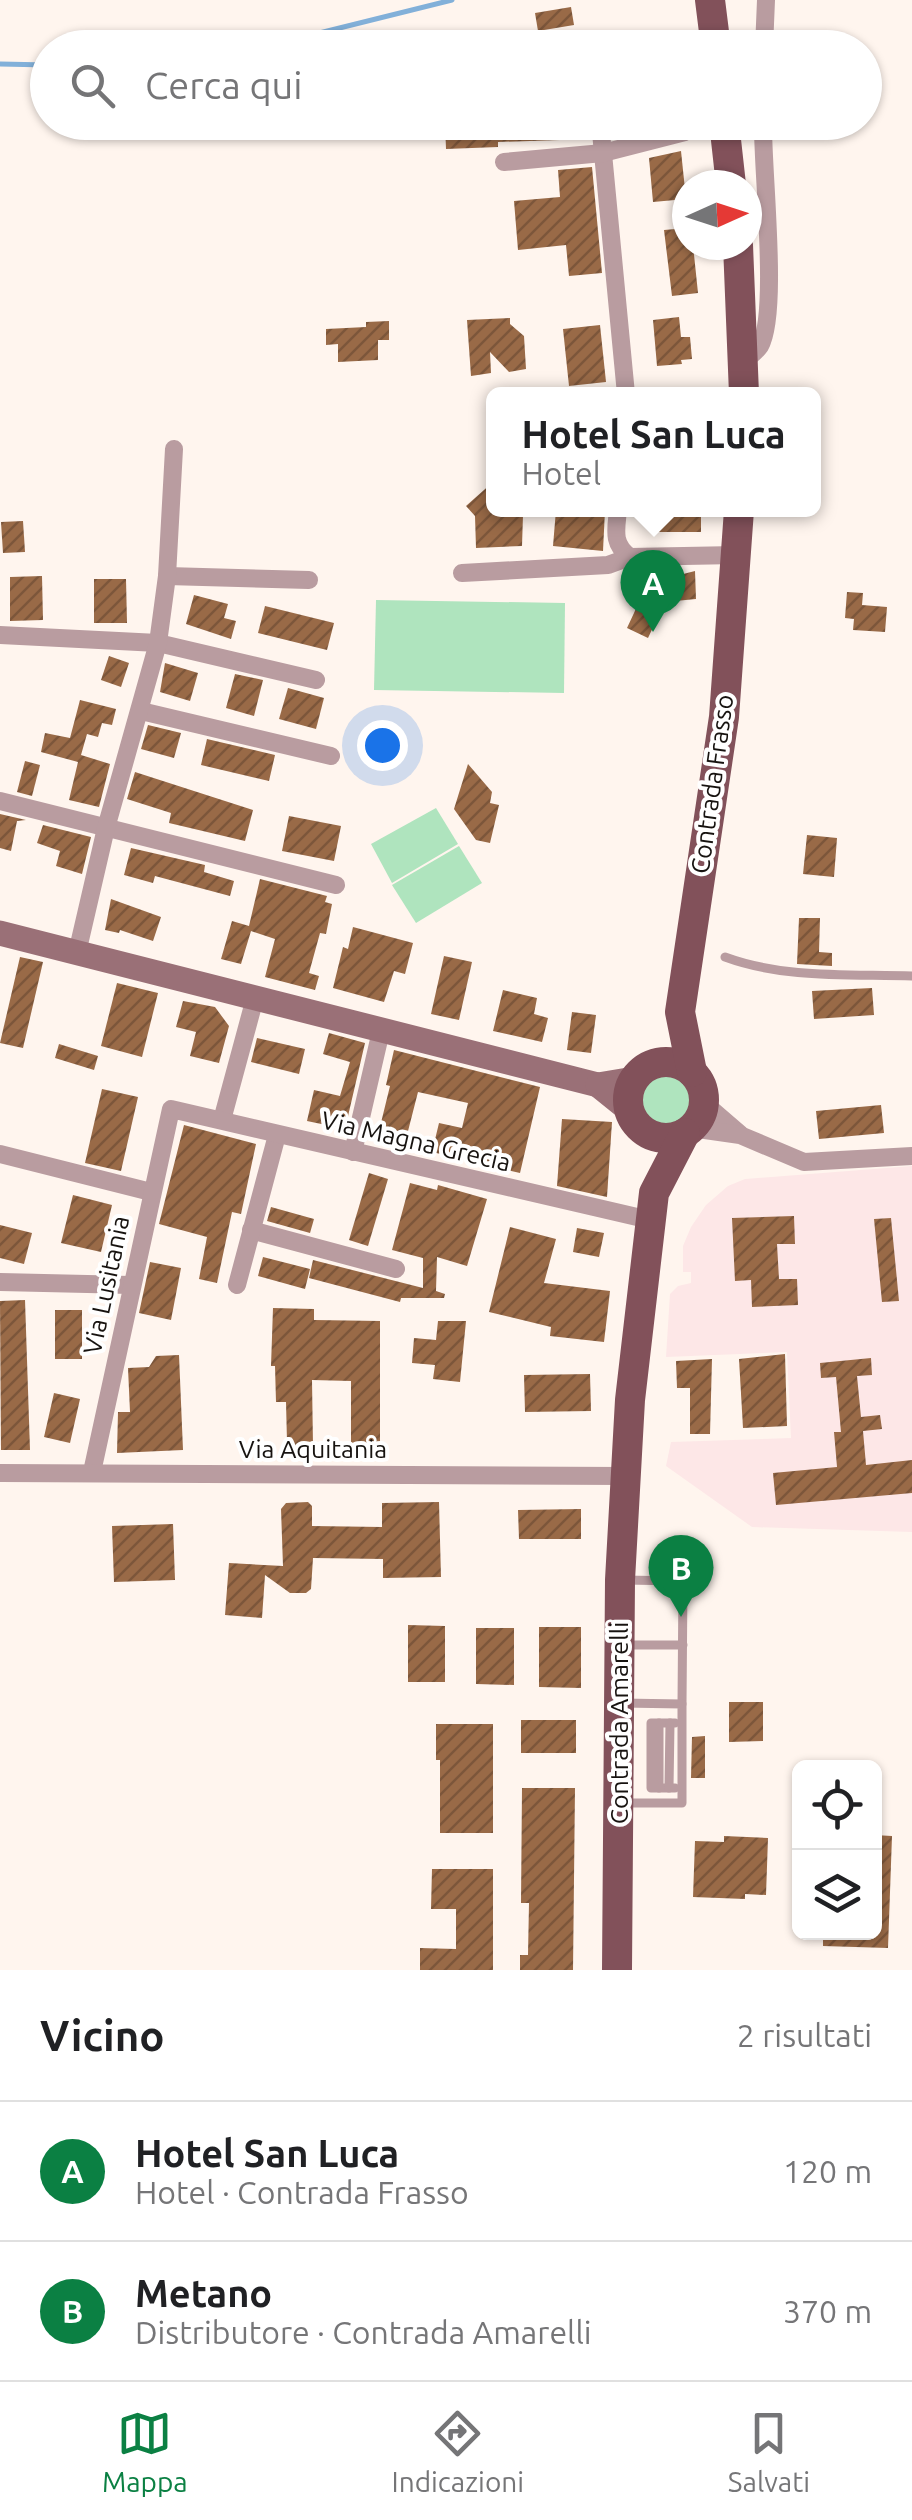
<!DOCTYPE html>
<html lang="it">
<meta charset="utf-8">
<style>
body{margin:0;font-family:Ubuntu,sans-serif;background:#f6f6f6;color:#202124}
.controls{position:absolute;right:30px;bottom:30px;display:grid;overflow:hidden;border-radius:15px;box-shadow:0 2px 8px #0004}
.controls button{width:90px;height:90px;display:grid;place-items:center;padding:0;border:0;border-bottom:2px solid #e0e0e0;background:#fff;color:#202124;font:50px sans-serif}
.compass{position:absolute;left:672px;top:170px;width:90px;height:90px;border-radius:50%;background:#fff;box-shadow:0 2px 8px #0004;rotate:87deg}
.you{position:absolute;left:382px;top:745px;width:35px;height:35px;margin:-25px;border:8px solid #fff;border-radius:50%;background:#1a73e8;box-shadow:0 0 0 15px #1a73e833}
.badge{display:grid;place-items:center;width:65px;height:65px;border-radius:50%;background:#0b8043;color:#fff;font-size:32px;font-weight:700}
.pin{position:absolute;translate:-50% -82px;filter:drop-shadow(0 2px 5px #0008)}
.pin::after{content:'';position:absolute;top:52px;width:35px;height:30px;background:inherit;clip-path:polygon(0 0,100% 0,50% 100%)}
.popup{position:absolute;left:486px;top:387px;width:335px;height:130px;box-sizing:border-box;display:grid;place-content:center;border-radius:15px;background:#fff;filter:drop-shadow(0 2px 8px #0005);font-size:32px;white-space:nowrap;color:#757577}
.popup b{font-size:38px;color:#202124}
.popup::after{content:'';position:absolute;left:50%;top:100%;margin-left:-20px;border:20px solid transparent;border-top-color:#fff}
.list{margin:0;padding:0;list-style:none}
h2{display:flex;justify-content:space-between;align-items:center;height:130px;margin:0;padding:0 40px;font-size:42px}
h2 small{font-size:32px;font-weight:400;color:#757577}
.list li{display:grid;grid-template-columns:65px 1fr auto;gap:30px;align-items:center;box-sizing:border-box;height:140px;padding:0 40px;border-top:2px solid #e0e0e0}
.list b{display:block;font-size:38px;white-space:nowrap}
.list p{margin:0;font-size:32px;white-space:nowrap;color:#757577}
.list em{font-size:32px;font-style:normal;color:#757577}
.icon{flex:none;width:55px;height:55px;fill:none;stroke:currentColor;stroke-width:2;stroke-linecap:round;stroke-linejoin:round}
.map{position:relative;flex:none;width:912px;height:1970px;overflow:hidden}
.search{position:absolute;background:#fff;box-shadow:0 2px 8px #0004;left:30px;right:30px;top:30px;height:110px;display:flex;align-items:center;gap:25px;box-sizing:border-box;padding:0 35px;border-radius:55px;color:#757577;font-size:38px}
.sheet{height:410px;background:#fff}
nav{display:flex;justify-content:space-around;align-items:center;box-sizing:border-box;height:140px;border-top:2px solid #e0e0e0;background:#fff;font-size:28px;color:#757577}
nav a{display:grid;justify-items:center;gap:5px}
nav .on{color:#0b8043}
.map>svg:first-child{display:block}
</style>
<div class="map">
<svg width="912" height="1970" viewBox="0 0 912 1970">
<defs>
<pattern id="building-hatch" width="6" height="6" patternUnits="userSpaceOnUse" patternTransform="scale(2.5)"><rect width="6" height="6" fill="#996a47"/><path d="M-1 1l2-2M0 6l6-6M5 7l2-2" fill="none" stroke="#7c563a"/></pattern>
</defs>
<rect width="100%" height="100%" fill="#fff5ee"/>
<polygon fill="#fde7e7" points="912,1166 912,1532 752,1527 666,1466 671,1442 791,1438 787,1352 666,1357 670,1294 678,1286 691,1283 691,1272 683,1272 683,1246 691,1227 706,1205 728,1186 745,1179"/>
<g fill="#afe4be">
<polygon points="376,600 565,603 564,693 374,690"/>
<polygon points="436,808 458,844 392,883 371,844"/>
<polygon points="459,846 482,883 416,923 392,885"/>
<circle cx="667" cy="1100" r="26"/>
</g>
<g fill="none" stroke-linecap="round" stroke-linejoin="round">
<g stroke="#82b0d9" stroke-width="5">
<polyline points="259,48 452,0"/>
<polyline points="0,64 48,65"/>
</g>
</g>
<g fill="url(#building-hatch)">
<polygon points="571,7 574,25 538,31 535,13"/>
<polygon points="445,122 588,122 589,139 498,142 498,147 446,149"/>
<polygon points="681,151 686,199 653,202 649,158"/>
<polygon points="592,167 602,273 569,276 566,245 518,250 514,201 560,197 558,170"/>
<polygon points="687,228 687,245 693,245 698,293 672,296 664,230"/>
<polygon points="679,317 681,337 690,337 692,359 681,360 682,364 657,366 653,320"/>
<polygon points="510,318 510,324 524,336 526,369 509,372 490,352 491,373 471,376 467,320"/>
<polygon points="389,321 389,340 378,340 378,360 338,362 338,344 326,345 326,329 366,327 366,322"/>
<polygon points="600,325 606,382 569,386 563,329"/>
<polygon points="493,482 493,510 518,510 523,515 522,546 476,548 475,516 466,506"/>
<polygon points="556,510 605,510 603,551 553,546"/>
<polygon points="658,510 701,510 701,532 659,532"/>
<polygon points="23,521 25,552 3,553 1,522"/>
<polygon points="695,571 696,599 665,602 648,638 627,628 648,583"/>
<polygon points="42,576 43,620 10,621 10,577"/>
<polygon points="94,579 126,579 127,623 94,623"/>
<polygon points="847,592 863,593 862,605 887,607 885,632 853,630 854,619 845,618"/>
<polygon points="194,595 228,604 224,618 236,621 231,639 186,624"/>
<polygon points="265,606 334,623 327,650 258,633"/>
<polygon points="109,656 129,663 121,687 101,680"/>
<polygon points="165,663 198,673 190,701 160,692"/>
<polygon points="235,674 263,680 254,716 226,708"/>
<polygon points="288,688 324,698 316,729 279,719"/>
<polygon points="80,700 116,709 112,725 102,723 98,737 87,734 81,755 110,764 99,807 69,800 78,762 41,752 45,733 70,738"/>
<polygon points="148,725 181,733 174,758 141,749"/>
<polygon points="207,739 275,755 269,781 201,765"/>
<polygon points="25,761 40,765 32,796 17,792"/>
<polygon points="468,764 492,792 490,803 499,805 490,843 476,840 454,809"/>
<polygon points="135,772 253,810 245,841 169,823 171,813 127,799"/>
<polygon points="0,814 26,820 17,821 11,851 0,848"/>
<polygon points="289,816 341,826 334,861 282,851"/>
<polygon points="43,825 91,837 82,874 56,866 60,851 37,843"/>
<polygon points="807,835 837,838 834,877 803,874"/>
<polygon points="131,848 205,865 204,872 234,881 230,896 155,876 153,883 124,875"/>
<polygon points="260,879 327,896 325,902 332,904 326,934 320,933 309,973 319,976 315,990 265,977 275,939 251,931 241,964 221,959 232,921 249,926"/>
<polygon points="111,899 161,917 153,941 120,930 119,933 105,930"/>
<polygon points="799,918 820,918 819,952 832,953 832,966 797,964"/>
<polygon points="353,927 413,943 405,974 394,971 384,1002 333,988 343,947 348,949"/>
<polygon points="444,956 472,962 459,1020 431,1014"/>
<polygon points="20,957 43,962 23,1048 0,1043"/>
<polygon points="117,983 158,993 142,1057 101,1046"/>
<polygon points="872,988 874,1015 814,1019 812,991"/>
<polygon points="503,990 537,998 534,1014 548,1018 542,1042 493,1031"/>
<polygon points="183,1001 215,1007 229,1026 219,1063 190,1056 196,1032 176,1027"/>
<polygon points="572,1012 596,1015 591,1053 567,1050"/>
<polygon points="329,1033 365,1043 345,1129 307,1121 314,1090 340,1096 350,1062 323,1054"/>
<polygon points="257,1038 305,1049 299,1074 251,1062"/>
<polygon points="59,1044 98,1056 94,1070 55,1058"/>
<polygon points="394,1050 540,1087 520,1173 432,1152 439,1123 462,1128 468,1103 418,1092 407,1135 403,1134 401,1141 378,1135 390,1086 386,1085"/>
<polygon points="102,1089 138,1097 121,1171 85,1163"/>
<polygon points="881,1105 884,1133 819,1139 816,1111"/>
<polygon points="562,1119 612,1122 607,1197 557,1186"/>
<polygon points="184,1125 256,1144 241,1214 232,1212 217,1283 199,1279 207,1237 159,1224"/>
<polygon points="369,1173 388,1179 368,1246 349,1240"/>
<polygon points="410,1183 437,1190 438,1185 487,1199 467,1266 437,1257 436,1291 445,1294 444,1298 401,1298 400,1302 309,1278 313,1260 423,1288 423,1258 392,1250"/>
<polygon points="73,1195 112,1205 101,1252 61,1243"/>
<polygon points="271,1207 314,1219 310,1233 267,1221"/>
<polygon points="794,1216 795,1244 777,1244 779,1279 797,1279 798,1305 752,1307 751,1280 735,1281 732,1218"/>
<polygon points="891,1218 899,1301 882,1302 874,1219"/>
<polygon points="0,1225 32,1233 24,1264 0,1258"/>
<polygon points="510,1227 556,1239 544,1283 610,1291 604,1342 550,1336 551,1327 489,1312"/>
<polygon points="577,1228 604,1233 599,1257 573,1252"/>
<polygon points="263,1257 310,1269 305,1289 258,1276"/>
<polygon points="150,1262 181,1268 171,1320 139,1313"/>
<polygon points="25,1300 30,1450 1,1450 0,1301"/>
<polygon points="273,1308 314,1309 314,1320 380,1321 380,1446 351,1446 351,1381 312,1380 313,1446 292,1446 292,1442 287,1442 286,1402 276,1402 275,1366 271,1366"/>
<rect x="55" y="1310" width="27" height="49"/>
<polygon points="438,1321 466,1321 460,1382 433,1379 435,1365 412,1363 414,1338 436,1340"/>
<polygon points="785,1354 787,1426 743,1428 739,1359"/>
<polygon points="179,1355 183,1450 117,1453 118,1412 130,1412 128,1368 149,1367 156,1356"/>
<polygon points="871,1358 872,1375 857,1376 861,1417 880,1415 882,1429 863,1431 866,1465 912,1460 912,1493 776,1505 773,1473 837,1467 834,1432 841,1432 836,1377 821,1378 820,1363"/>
<polygon points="712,1359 710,1434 690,1434 690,1388 677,1388 676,1361"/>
<polygon points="590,1374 591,1411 525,1412 524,1375"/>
<polygon points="54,1393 80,1399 70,1443 44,1437"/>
<polygon points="308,1502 312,1506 312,1526 382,1527 382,1503 439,1502 441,1577 383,1578 383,1559 313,1558 311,1589 306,1593 290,1593 265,1575 262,1618 225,1615 229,1563 283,1566 281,1509 286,1503"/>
<polygon points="581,1509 581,1539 519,1539 518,1510"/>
<polygon points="173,1524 175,1580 114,1582 112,1526"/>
<polygon points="408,1625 445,1626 445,1682 408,1682"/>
<polygon points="539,1627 581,1627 581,1688 539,1687"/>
<polygon points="476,1628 514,1628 514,1685 476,1684"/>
<polygon points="729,1702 763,1702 763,1741 729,1742"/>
<rect x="521" y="1720" width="55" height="33"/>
<polygon points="436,1724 493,1724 493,1833 440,1833 440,1760 436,1760"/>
<polygon points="705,1736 705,1778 691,1778 692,1737"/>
<polygon points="522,1788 575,1788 573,1970 520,1970 520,1955 528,1955 529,1903 521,1903"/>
<polygon points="874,1835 892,1836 888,1948 823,1946 823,1932 874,1932"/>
<polygon points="724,1836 768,1838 766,1895 745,1894 745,1899 693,1897 695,1841 724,1842"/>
<polygon points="432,1869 493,1869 493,1970 420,1970 420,1948 456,1949 456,1909 431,1909"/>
</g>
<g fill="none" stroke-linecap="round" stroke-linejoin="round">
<g stroke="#b99ca0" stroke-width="9">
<path d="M725,957C785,979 849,974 912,976"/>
<polyline points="623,1580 683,1581 682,1704"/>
<polyline points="626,1645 683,1645"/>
<polyline points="659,1788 659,1723"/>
<polyline points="669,1788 651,1788 651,1723 670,1723"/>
<polyline points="675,1788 669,1788 670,1723 675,1723"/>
<polyline points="622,1803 682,1803 682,1704 622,1703"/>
</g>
<g stroke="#b99ca0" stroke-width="18">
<polyline points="764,48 766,0"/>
<polyline points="600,122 626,394"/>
<polyline points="504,162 603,153 685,132"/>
<path d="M743,362C749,357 756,352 760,346C779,313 762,168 763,122"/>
<path d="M618,510C616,530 612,544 630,557"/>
<polyline points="462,573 608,565 630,557 737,555"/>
<polyline points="167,576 309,580"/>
<polyline points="0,635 158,643 316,680"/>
<polyline points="141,711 331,756"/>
<polyline points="0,801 336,885"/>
<polyline points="77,953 106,828 158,643 167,576 174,449"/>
<polyline points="704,1103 740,1134"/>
<polyline points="222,1120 255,998"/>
<polyline points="691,1128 740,1135 804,1162 912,1156"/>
<polyline points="353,1152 381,1031"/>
<polyline points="0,1154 151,1192"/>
<polyline points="251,1230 396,1269"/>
<polyline points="0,1282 131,1285"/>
<polyline points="237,1285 277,1135"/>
<polyline points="92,1472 171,1109 650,1220"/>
<polyline points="0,1473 625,1476"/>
</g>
<g stroke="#9a7077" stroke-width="25">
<polyline points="0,933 598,1085 634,1079"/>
<polyline points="598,1085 629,1110"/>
</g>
<g stroke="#82515a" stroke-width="30">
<polyline points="710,0 716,48"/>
<polyline points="724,122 731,185"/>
<polyline points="738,245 744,394"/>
<circle cx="666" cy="1100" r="38"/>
<polyline points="692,1072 680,1012 724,717 739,510"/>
<polyline points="617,1970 620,1580 630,1400 654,1193 685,1133"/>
</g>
</g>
<g text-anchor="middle" stroke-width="8" stroke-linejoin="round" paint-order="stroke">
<g font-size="25" fill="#171310" stroke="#fff">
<text transform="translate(712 784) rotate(-82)" y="9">Contrada Frasso</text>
<text transform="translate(416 1141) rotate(13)" y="9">Via Magna Grecia</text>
<text transform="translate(106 1285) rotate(-78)" y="9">Via Lusitania</text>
<text x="313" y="1458">Via Aquitania</text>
<text transform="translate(619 1723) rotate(-90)" y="9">Contrada Amarelli</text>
</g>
</g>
</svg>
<div class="controls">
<button><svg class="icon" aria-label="locate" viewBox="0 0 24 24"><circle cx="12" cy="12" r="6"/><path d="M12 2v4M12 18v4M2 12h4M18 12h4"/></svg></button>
<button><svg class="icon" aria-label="layers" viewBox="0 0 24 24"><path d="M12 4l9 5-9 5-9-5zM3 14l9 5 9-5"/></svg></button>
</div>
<svg class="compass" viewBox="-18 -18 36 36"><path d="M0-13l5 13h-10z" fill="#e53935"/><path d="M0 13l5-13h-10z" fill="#757577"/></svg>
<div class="you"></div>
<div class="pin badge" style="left:653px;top:632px">A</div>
<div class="popup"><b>Hotel San Luca</b>Hotel</div>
<div class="pin badge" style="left:681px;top:1617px">B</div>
<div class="search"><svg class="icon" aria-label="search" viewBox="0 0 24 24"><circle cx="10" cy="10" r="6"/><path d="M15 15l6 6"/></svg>Cerca qui</div>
</div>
<section class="sheet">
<h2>Vicino<small>2 risultati</small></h2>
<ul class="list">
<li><span class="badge">A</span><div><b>Hotel San Luca</b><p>Hotel · Contrada Frasso</p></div><em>120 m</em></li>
<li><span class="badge">B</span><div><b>Metano</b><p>Distributore · Contrada Amarelli</p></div><em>370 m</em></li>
</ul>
</section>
<nav>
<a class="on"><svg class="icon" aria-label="map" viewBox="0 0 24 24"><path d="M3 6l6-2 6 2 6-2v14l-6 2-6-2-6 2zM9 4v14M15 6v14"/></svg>Mappa</a>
<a><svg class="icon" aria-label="directions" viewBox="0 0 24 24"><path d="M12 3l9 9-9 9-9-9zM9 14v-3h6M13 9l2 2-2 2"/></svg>Indicazioni</a>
<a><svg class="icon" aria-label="saved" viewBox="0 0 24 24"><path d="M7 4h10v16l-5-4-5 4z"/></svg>Salvati</a>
</nav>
